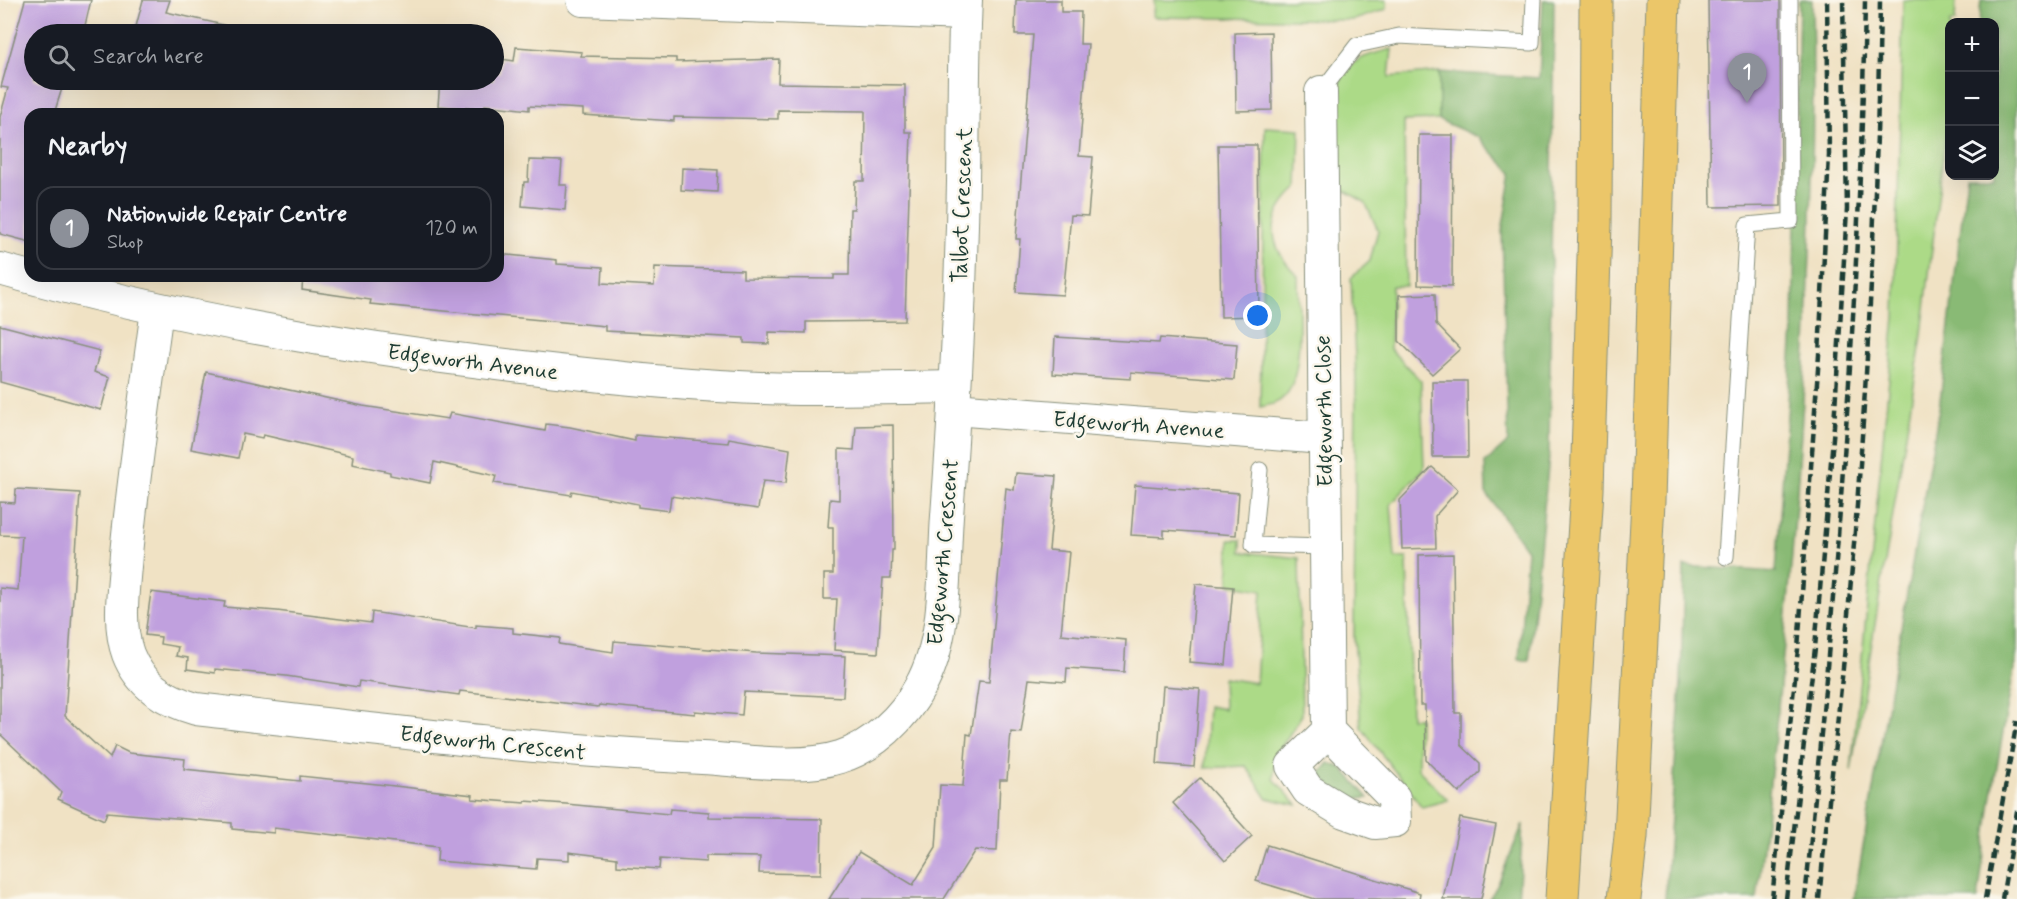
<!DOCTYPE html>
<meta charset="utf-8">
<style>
body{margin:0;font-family:Mynerve,sans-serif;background:#242831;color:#f1f3f6}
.controls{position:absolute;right:18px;top:18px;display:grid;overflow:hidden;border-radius:12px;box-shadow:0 6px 24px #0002}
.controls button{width:54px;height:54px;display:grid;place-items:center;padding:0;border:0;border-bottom:2px solid #363941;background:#171b24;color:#f1f3f6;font:30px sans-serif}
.you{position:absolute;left:1258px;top:316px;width:21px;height:21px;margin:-15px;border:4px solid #fff;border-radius:50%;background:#1a73e8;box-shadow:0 0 0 9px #1a73e833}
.badge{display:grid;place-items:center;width:39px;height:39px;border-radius:50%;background:#8c9099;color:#fff;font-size:20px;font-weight:700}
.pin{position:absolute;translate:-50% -50px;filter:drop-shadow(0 2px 3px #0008)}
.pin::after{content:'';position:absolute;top:32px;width:21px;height:18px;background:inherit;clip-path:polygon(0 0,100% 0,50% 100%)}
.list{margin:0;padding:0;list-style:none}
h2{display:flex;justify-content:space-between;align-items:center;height:78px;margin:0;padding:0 24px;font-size:26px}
h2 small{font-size:20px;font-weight:400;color:#9ea1a6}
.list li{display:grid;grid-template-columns:39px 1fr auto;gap:18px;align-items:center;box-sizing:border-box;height:84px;margin:0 12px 12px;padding:0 12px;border:2px solid #363941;border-radius:18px}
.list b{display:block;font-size:22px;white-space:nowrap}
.list p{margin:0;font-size:20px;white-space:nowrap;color:#9ea1a6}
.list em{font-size:20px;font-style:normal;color:#9ea1a6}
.icon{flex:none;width:33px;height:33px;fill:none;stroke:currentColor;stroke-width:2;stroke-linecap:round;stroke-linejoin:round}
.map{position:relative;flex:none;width:2017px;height:899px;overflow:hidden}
.search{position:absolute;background:#171b24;box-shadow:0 6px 24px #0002;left:24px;top:24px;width:480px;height:66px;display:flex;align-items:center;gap:15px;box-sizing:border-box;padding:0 21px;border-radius:33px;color:#9ea1a6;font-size:22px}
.panel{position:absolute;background:#171b24;box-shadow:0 6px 24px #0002;left:24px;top:108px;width:480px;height:174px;border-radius:18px}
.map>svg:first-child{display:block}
</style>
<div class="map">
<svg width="2017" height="899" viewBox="0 0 2017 899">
<rect width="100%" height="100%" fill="#fbf7ec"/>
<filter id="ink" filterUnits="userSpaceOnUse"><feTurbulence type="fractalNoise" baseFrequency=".0167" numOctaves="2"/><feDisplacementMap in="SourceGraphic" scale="12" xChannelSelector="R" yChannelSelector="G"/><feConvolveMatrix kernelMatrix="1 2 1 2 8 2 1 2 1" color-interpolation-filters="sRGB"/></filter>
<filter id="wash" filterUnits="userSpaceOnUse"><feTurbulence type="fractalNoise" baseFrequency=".008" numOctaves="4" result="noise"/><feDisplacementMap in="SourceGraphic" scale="24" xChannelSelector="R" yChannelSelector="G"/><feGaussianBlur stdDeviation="1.35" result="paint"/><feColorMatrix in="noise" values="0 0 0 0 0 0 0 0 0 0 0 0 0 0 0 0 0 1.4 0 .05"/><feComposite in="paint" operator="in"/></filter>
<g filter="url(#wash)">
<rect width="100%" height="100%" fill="#f0e2c4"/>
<g fill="#acda87" stroke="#668c5e" stroke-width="1.5">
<polygon points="1154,0 1387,0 1387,9 1354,20 1153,17"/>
<polygon points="1903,0 1956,0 1955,22 1950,22 1949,106 1921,342 1851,771 1895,317"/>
<path d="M1392,49L1389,77L1439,72V120L1404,121L1406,286H1392L1390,349L1421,381L1424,469L1391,504L1395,558H1407L1411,718H1419L1418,769L1448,800L1422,807L1361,727L1354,638L1356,378L1351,278L1370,261L1378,230L1365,202L1338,187C1338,167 1334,87 1343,74C1355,57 1372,54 1392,49Z"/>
<path d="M1265,127L1300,129L1298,188C1265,217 1267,246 1298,276C1298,305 1305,375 1285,396C1278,404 1270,405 1260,407Z"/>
<polygon points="1229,540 1241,540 1241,552 1299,558 1302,715 1275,757 1274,779 1297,805 1267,798 1246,766 1205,768 1208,706 1224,709 1223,678 1256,683 1262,590 1229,584"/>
</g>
<g fill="#89ba74" stroke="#547c54" stroke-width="1.5">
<polygon points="1543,0 1554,0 1549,457 1529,661 1519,659 1527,550 1486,493 1485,463 1508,442 1502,231 1512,173 1478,137 1439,120 1439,72 1539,78"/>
<path d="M1799,0H1812C1818,300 1792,601 1757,899H1665L1681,683L1684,566L1776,572L1793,329Z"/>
<polygon points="1981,0 2017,0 2017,652 1991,801 1978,899 1854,899 1939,409 1967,176 1994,176 1994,22 1979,22"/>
<path d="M1329,763L1342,768L1369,798C1346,801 1335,791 1319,775Z"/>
<polygon points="1523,824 1518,899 1489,899 1497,886"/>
</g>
<g id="blocks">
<g fill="#c0a0de">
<polygon points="25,0 91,0 83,34 34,34 34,80 63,85 54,114 30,114 30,242 0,234 0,117 8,88 1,87"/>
<polygon points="143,0 170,0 166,12 224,25 223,34 134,34"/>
<polygon points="1016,0 1061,0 1061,12 1081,12 1080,44 1088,44 1079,156 1093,157 1088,216 1071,215 1063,295 1016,292 1020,239 1016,239 1033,35 1015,35"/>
<polygon points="1708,0 1780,0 1781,206 1711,207"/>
<polygon points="1271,32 1272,110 1236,111 1235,33"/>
<polygon points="516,47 582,52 581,56 676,58 676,62 779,59 778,83 905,85 905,132 911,132 905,321 806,322 806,333 769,332 769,344 744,343 744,338 605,331 605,326 370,304 371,300 302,290 303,276 498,276 498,254 557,260 557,264 603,267 602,283 654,286 655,267 743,270 743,278 834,279 834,275 849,275 850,209 854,209 855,181 864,181 865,111 778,110 778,119 674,117 674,121 583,115 583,109 529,106 529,110 485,105 484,109 438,106 440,80 494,80 494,72 500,73 501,59 514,61"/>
<polygon points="1419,135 1453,135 1452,286 1418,285"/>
<polygon points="1218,145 1257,145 1259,316 1221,317"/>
<polygon points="529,160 562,161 560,185 567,185 565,210 522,206 524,182 528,182"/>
<polygon points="682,168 718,170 717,192 681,190"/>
<polygon points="1435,294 1436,324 1460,349 1432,374 1399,341 1399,295"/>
<polygon points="0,325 100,351 94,372 110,377 101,410 0,382"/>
<polygon points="1055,337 1159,343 1160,338 1237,344 1234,380 1131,372 1131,379 1053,374"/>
<polygon points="206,372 363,406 448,419 450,413 545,431 546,424 570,427 635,441 635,435 728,443 729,438 790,449 786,483 763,481 758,509 671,496 669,511 638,507 638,504 572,491 571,495 494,483 496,476 434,462 430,483 390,475 390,472 352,464 353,456 263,435 262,438 243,434 238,458 191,449"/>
<polygon points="1432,381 1467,381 1468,457 1433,457"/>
<polygon points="893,425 894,550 892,550 891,578 883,578 878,653 834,650 837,599 824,599 824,574 833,574 833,527 828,527 830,499 839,500 839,449 854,450 856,426"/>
<polygon points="1432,467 1458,490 1435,516 1436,548 1402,549 1400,500"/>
<polygon points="1016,473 1056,476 1049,550 1069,552 1061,634 1126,640 1124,672 1067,668 1066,682 1029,679 1021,733 1011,732 1007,780 1000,780 997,851 975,850 944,899 829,899 859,852 913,885 936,848 940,785 963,786 967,734 971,735 979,681 989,682 1006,488 1014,490"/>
<polygon points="1135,485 1239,493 1236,535 1164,530 1164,537 1131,535"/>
<polygon points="16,489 80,493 65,716 110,758 115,746 129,753 185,759 184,769 300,781 300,776 377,784 473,795 472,799 525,803 525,801 566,804 669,814 670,809 709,812 709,817 822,819 821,874 759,873 760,857 706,856 706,862 660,859 659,869 617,866 617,858 569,852 569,860 537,858 536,869 437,861 438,847 274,828 274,833 232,829 232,823 107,812 104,820 58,799 61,792 0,734 0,588 18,590 22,536 0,535 0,502 15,503"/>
<polygon points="1453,554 1455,713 1461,713 1461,745 1480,763 1480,772 1459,793 1426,760 1425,705 1420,705 1419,555"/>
<polygon points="1196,584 1233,587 1226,665 1189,662"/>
<polygon points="151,592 225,602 224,607 277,611 371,623 372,612 476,628 476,625 513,628 513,633 560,638 559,644 613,652 614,641 756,653 845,656 843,697 744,692 742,715 695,711 695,714 599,705 598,707 460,691 459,695 359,681 358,687 286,676 215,669 215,673 187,669 188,658 176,656 178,647 160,644 161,637 145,635"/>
<polygon points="1163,686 1200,689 1194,767 1157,764"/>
<polygon points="1200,778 1252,836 1225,861 1173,803"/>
<polygon points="1460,818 1496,825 1481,899 1443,899"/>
<polygon points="1267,845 1420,893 1419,899 1315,899 1256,881"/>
</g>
</g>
</g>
<g filter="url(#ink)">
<use href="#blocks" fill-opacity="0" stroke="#88907c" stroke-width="1.5"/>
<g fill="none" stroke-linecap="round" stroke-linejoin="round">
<g stroke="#88907c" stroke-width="17">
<g id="service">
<polyline points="1321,92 1357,45 1399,36 1532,43 1534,0"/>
<polyline points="1260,470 1253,545 1325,547"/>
<polyline points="1726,557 1747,225 1791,221 1790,0"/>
</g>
</g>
<g stroke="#88907c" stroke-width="34">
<g id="minor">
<polyline points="583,0 965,14"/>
<polyline points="1321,92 1328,731 1292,766 1308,790 1344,812 1375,823 1395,821 1394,798 1328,731"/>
<path d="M0,269C168,317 341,346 514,366C609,377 704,388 799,389C851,389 903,388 955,387"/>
<path d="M157,310C146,391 134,472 126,554C124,584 117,624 128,654C140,685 165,700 196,709C364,728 532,750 702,758C742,760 801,770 840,757C873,747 904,717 920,687C948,638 943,570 947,516C955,405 961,293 963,182C964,121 963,60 966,0"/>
<polyline points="954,409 1323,438"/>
</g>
</g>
<g stroke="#88907c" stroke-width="35">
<g id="motorway">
<polyline points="1562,899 1587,490 1595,224 1596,0"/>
<polyline points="1624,899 1631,836 1648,501 1663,0"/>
</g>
</g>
<use href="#service" stroke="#fff" stroke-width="15"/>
<use href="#minor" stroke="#fff" stroke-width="32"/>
<use href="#motorway" stroke="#ebc669" stroke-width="33"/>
<g stroke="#1f3d34" stroke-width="4.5" stroke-dasharray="9 4.5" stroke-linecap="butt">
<polyline points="1772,899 1798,649 1819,355 1829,155 1827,0"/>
<polyline points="1786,899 1815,648 1834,426 1847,209 1843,0"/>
<path d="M1805,899C1835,600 1860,301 1865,0"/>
<path d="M1819,899C1827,815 1837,731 1845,647C1865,432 1877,216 1880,0"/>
<polyline points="1985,899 2017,721"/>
<polyline points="2002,899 2017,811"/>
</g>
</g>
</g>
<g text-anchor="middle" stroke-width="5" stroke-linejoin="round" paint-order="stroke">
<g font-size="22" fill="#1f3d34" stroke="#fbf7ec">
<text transform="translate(961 205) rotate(-88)" y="8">Talbot Crescent</text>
<text transform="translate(473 361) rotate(7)" y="8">Edgeworth Avenue</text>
<text transform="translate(1323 411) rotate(-91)" y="8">Edgeworth Close</text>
<text transform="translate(1139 424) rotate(4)" y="8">Edgeworth Avenue</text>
<text transform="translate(942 552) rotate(-85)" y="8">Edgeworth Crescent</text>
<text transform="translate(493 742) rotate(6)" y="8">Edgeworth Crescent</text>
</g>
</g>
</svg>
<div class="controls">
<button>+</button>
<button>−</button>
<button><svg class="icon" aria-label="layers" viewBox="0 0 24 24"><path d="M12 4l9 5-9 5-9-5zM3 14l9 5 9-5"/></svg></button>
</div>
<div class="you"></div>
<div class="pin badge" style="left:1747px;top:103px">1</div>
<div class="search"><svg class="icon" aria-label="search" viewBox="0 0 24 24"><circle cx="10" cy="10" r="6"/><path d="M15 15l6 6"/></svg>Search here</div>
<section class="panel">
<h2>Nearby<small></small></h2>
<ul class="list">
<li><span class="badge">1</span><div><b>Nationwide Repair Centre</b><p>Shop</p></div><em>120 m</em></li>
</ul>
</section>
</div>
